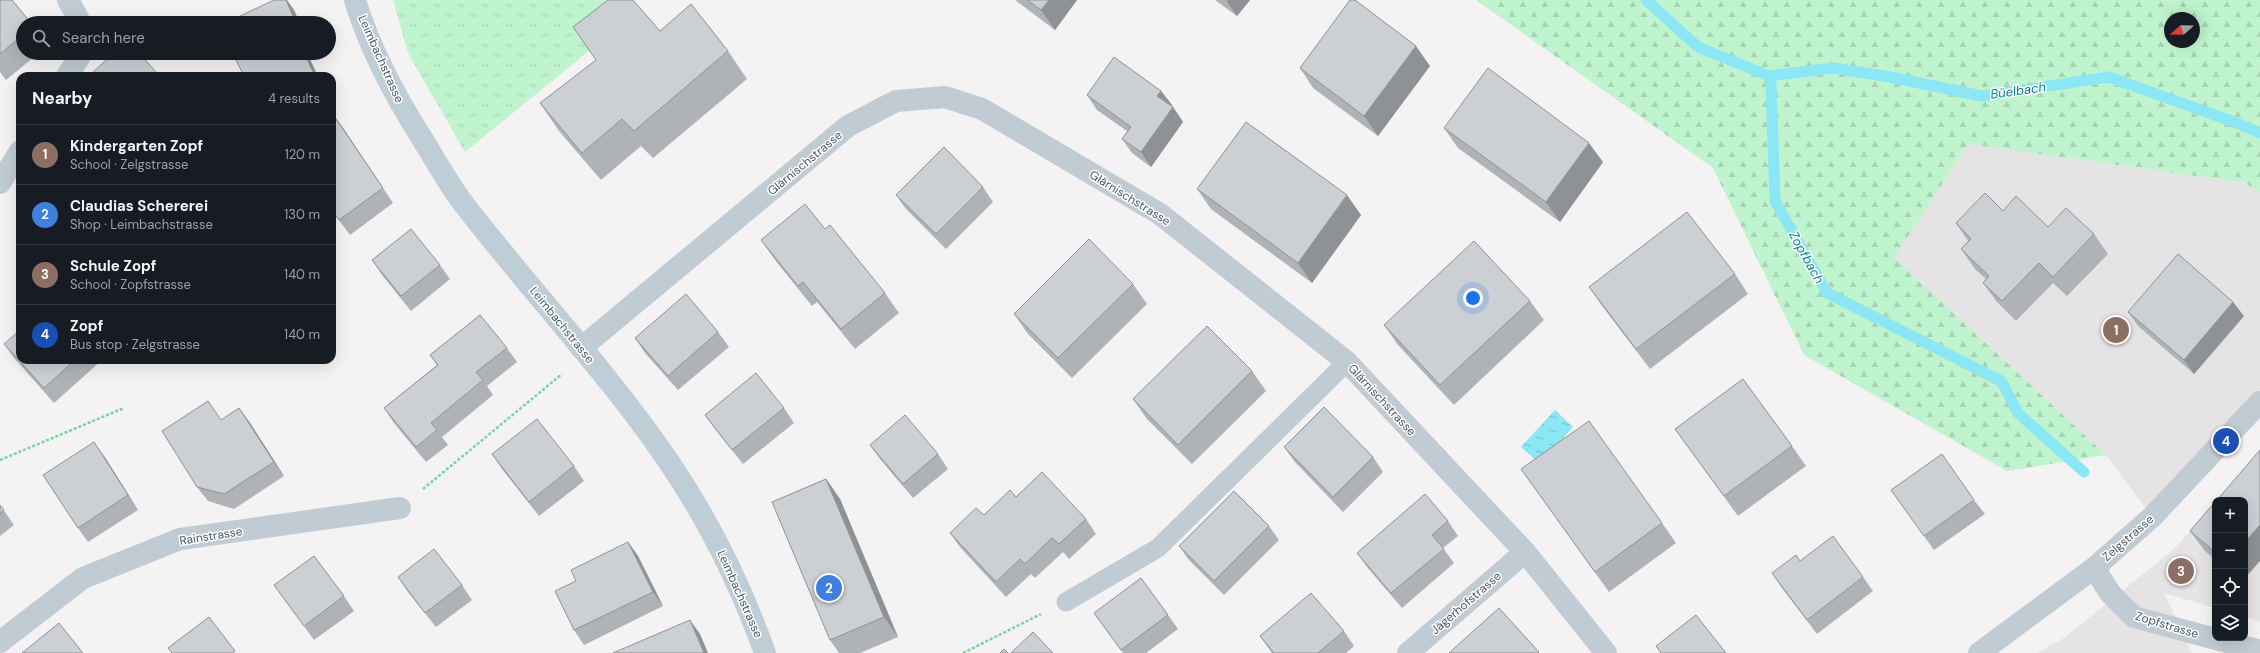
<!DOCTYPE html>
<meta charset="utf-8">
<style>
body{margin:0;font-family:"DM Sans",sans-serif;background:#20242c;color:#f1f3f6}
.controls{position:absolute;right:12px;bottom:12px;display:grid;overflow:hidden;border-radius:8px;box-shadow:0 4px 16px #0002}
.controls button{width:36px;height:36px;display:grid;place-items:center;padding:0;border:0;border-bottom:1px solid #363941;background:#171b24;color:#f1f3f6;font:20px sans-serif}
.compass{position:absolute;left:2164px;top:12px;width:36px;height:36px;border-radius:50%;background:#171b24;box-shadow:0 4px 16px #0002;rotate:250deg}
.you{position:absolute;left:1473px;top:298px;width:14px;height:14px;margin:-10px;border:3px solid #fff;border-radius:50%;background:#1a73e8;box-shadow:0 0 0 6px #1a73e833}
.badge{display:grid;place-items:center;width:26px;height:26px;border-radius:50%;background:#0d86f4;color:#fff;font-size:13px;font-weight:700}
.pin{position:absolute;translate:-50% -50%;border:2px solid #fff;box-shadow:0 1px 4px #0006}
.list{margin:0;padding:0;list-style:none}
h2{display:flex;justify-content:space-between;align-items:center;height:52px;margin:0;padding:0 16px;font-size:17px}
h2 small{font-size:13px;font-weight:400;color:#9ea1a6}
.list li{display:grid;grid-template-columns:26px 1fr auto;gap:12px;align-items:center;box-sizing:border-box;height:60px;padding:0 16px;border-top:1px solid #363941}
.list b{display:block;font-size:15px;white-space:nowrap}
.list p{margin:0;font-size:13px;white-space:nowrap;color:#9ea1a6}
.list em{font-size:13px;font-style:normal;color:#9ea1a6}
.icon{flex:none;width:22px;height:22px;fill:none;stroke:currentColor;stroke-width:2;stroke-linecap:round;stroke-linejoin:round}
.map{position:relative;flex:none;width:2260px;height:653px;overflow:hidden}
.search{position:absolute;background:#171b24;box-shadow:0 4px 16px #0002;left:16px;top:16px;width:320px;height:44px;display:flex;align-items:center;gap:10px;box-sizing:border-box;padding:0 14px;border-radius:22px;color:#9ea1a6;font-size:15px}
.panel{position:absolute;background:#171b24;box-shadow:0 4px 16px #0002;left:16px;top:72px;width:320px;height:292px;border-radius:12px}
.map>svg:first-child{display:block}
</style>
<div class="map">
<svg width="2260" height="653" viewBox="0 0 2260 653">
<defs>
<pattern id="grass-tufts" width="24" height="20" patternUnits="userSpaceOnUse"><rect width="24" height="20" fill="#c0f4cf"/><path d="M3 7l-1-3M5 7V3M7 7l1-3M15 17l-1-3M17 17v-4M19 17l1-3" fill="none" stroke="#a6d3b4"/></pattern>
<pattern id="forest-firs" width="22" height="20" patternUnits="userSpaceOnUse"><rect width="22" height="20" fill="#c0f4cf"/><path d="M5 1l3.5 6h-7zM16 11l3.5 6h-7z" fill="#a6d3b4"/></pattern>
<pattern id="water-ripples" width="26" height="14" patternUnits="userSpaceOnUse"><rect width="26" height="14" fill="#8ae7f3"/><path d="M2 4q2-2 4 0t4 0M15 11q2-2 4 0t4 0" fill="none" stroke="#73bec8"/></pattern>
</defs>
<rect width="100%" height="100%" fill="#f5f2f3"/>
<g fill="#e6e3e5">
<polygon points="1968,144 2245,183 2260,192 2260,402 2152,517 2106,455 1893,258"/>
<polygon points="2260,455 2260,622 2245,617 2245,500 2219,500"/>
<polygon points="2215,504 2215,608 2164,593 2192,653 2037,653 2064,638 2174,549"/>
</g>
<polygon fill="url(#grass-tufts)" points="393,0 618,0 589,51 465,152 408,53"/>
<path fill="url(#forest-firs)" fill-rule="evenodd" d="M1476,0H2260V192L2245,183L1968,144L1894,258L2106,455L2007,471L1804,355L1713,168ZM2170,18H2194V42H2170Z"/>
<polygon fill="url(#water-ripples)" points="1555,410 1573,427 1540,464 1521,447"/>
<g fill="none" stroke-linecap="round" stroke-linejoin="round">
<g stroke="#8ae7f3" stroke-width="11">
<polyline points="1646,0 1698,47 1769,76 1771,84 1775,201 1827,293 2001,381 2018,413 2084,472"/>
<polyline points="1769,76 1833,68 1890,77 1982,96 2109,77 2234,122 2260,133"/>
</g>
<g stroke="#74d59d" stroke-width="2.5" stroke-dasharray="3 2" stroke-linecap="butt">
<polyline points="0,460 124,408"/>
<polyline points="423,489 562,374"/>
<polyline points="963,653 1041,614"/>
</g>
<polyline stroke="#c0cbd3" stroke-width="19" points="1066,602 1158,548 1347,362"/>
<g stroke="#c0cbd3" stroke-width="22">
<polyline points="68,0 78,18 79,23"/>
<polyline points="67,76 82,53"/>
<polyline points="0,183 20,151"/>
<polyline points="581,348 848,126 896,101 945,97 982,109 1160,214 1347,362 1525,552 1606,653"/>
<polyline points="2094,568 2110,593 2134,617 2260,651"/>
<polyline points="0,642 83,578 180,539 400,508"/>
<polyline points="1408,653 1525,552"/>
<polyline points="1979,653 2094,568 2152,517 2260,402"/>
</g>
<path stroke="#bfcdd7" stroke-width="22" d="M355,0C370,50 395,96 423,140C436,161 448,183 463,203C530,290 607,371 669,462C709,521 741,586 765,653"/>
</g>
<g fill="#afb3b7">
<polygon points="0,0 23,23 23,53 39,53 6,80 0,72"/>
<polygon points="1015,0 1077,0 1055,30"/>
<polygon points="1215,0 1250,0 1237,16"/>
<polygon points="660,31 728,51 747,79 653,158 641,146 601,180 559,131 540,103"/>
<polygon points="1430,66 1378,136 1313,88 1300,68"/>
<polygon points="157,73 159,76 92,76 91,74"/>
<polygon points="1161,91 1172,105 1171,106 1173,107 1183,122 1151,167 1132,153 1122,139 1127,131 1097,110 1087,95"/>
<polygon points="332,113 343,128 393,203 350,235 332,211"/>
<polygon points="1444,128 1603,162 1560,222 1458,148"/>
<polygon points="983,187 993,202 946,249 906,209 896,195"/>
<polygon points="1197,189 1361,215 1312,283 1211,209"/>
<polygon points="2003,211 2048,227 2094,234 2108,254 2067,296 2053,283 2016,321 1997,302 1983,283 1986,279 1975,269 1961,249 1968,241 1956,223"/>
<polygon points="825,229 885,293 899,313 855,349 817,302 812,306 775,260 761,240"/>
<polygon points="372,260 440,265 450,279 411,311 382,275"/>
<polygon points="1735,274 1748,294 1650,369 1603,307 1589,287"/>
<polygon points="1133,284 1147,304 1072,378 1028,334 1014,314"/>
<polygon points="1530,301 1544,320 1454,405 1398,345 1384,325"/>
<polygon points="2128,312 2244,316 2194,374 2138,326"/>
<polygon points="718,332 729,347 678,390 645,353 635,338"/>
<polygon points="4,344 20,360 102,360 54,403 15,359"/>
<polygon points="507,348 517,362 487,386 493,395 442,437 448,445 426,462 394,423 384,408 437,365 430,355"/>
<polygon points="1252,371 1266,391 1192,464 1147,419 1133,399"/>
<polygon points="239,408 250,423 284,476 234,509 208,501 197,487 221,420"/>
<polygon points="784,408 794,423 743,464 715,429 705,415"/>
<polygon points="1675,429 1792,446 1806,466 1738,516"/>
<polygon points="870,445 938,454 948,469 913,498 880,459"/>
<polygon points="1284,447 1373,457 1383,472 1343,512 1294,461"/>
<polygon points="492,454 574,466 584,481 539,516 502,469"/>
<polygon points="104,456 138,510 88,542 78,528"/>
<polygon points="1521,469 1662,523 1676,543 1609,592"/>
<polygon points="826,479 840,499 898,637 860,653 839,653 830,640"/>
<polygon points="1016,497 1086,519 1096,534 1069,559 1063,552 1035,578 1031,574 1006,597 960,547 950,533 984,515"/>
<polygon points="1974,500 1985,514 1934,550 1902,505"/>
<polygon points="2215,502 2215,560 2204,550 2190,531"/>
<polygon points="0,505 14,525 0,536"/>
<polygon points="1448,521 1458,536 1443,548 1454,563 1402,608 1367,567 1357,553"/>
<polygon points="1269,526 1279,540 1224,595 1189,560 1179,546"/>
<polygon points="628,542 638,556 663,606 584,645 574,630 576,581"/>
<polygon points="1800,561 1863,577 1873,591 1817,634 1782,588 1772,573"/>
<polygon points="398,577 462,585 472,600 436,627 408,592"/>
<polygon points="274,585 344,596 354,611 314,640"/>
<polygon points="1094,613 1168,615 1178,629 1146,653 1123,653"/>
<polygon points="1344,631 1354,646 1346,653 1272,653 1260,636"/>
</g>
<g fill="#8f9295">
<polygon points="286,0 287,0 294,10 300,23 296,23"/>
<polygon points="1049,0 1077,0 1055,30 1041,10"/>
<polygon points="1228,0 1250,0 1237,16 1227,2"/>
<polygon points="1416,46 1430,66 1378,136 1364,116"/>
<polygon points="304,53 307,53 318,76 315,76"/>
<polygon points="1161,91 1172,105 1168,110 1157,96"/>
<polygon points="1173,107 1183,122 1151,167 1141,152"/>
<polygon points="332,113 343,128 393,203 383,188"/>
<polygon points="1589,143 1603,162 1560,222 1546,202"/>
<polygon points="1347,195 1361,215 1312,283 1298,263"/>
<polygon points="2233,302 2244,316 2194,374 2184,360"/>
<polygon points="239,408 250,423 284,476 274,462"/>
<polygon points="94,442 104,456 138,510 128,495"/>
<polygon points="826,479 840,499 898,637 884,617"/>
<polygon points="2260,525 2260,561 2245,578 2245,542"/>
<polygon points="628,542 638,556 663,606 653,592"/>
<polygon points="690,620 700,634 708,653 704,653"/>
</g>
<g fill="#ccd0d5" stroke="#8f9295">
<polygon points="0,0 12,0 31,23 23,23 23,35 0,54"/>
<polygon points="274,0 286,0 296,23 243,23 240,16"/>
<polygon points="608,0 633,0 660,31 691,4 728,51 634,131 622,119 582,153 540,103 596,60 573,27"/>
<polygon points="1027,0 1049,0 1041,10"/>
<polygon points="1350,0 1355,0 1416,46 1364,116 1300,68"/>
<polygon points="114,53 139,53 157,73 154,76 93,76 91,74"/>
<polygon points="248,53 304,53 315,76 244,76 235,58"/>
<polygon points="1114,57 1161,91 1157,96 1173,107 1141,152 1122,139 1131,127 1087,95"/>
<polygon points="1488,68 1589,143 1546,202 1444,128"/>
<polygon points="332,113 383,188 339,220 332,210"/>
<polygon points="1246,122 1347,195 1298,263 1197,189"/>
<polygon points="944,147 983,187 936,234 896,195"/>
<polygon points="1985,193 2003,211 2016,196 2048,227 2066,208 2094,234 2053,277 2039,263 2002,301 1983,283 1989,276 1961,249 1971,239 1956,223"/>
<polygon points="805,204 825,229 830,225 885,293 841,329 803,282 798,286 761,240"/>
<polygon points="1687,212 1735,274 1636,349 1589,287"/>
<polygon points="411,229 440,265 401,296 372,260"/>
<polygon points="1089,239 1133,284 1058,358 1014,314"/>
<polygon points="1474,241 1530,301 1440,385 1384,325"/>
<polygon points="2178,254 2233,302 2184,360 2128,312"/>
<polygon points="686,294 718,332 668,376 635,338"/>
<polygon points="480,315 507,348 476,372 483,380 431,423 437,430 416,447 384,408 438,365 430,355"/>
<polygon points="1207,326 1252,371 1178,445 1133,399"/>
<polygon points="20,330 20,360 75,360 44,388 4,344"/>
<polygon points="756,373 784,408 732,450 705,415"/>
<polygon points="1743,379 1792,446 1724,496 1675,429"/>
<polygon points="208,401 221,420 239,408 274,462 224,494 197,487 162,431"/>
<polygon points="1324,407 1373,457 1333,497 1284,447"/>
<polygon points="905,415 938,454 903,484 870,445"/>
<polygon points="537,419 574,466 529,502 492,454"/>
<polygon points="1589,421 1662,523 1595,572 1521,469"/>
<polygon points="94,442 128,495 78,528 43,475"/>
<polygon points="2260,450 2260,525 2245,542 2245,500 2217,500"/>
<polygon points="1942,454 1974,500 1924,536 1891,490"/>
<polygon points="1042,472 1086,519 1059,544 1052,538 1025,564 1020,559 996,582 950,533 976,508 984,515 1010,490 1016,497"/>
<polygon points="826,479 884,617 830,640 772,502"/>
<polygon points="1234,491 1269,526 1214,581 1179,546"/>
<polygon points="1425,494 1448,521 1432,535 1444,549 1391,593 1357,553"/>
<polygon points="2215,502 2215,552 2190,531"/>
<polygon points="0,505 4,510 0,514"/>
<polygon points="1833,536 1863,577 1807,620 1772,573 1796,555 1800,561"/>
<polygon points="628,542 653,592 574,630 555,591 576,581 571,570"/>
<polygon points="434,549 462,585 425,613 398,577"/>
<polygon points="314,556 344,596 304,626 274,585"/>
<polygon points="1141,578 1168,615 1121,650 1094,613"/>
<polygon points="1311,593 1344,631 1318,653 1274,653 1260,636"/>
<polygon points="1499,608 1539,652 1538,653 1449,653"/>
<polygon points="1696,615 1726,653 1661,653 1656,646"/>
<polygon points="209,617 235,651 232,653 172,653 168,648"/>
<polygon points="690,620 704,653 613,653"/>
<polygon points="59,623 83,653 22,653"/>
<polygon points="1033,632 1053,653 1011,653"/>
<polygon points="1004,649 1008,653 1000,653"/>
</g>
<g text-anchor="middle" stroke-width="3" stroke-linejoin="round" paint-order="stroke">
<g font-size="12" fill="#485862" stroke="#fff">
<text transform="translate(381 59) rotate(66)" y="4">Leimbachstrasse</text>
<text transform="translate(805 163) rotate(-40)" y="4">Glärnischstrasse</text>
<text transform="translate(1130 198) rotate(32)" y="4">Glärnischstrasse</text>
<text transform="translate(562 325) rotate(51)" y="4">Leimbachstrasse</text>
<text transform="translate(1382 400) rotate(47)" y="4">Glärnischstrasse</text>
<text transform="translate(211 536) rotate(-9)" y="4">Rainstrasse</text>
<text transform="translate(2128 538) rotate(-41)" y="4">Zelgstrasse</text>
<text transform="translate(740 594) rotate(66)" y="4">Leimbachstrasse</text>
<text transform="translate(1466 603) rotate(-41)" y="4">Jägerhofstrasse</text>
<text transform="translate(2167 625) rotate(17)" y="4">Zopfstrasse</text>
</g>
<g font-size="13" font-style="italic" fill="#058091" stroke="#fff">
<text transform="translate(2018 90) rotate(-8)" y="5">Büelbach</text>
<text transform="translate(1807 257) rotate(61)" y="5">Zopfbach</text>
</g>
</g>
</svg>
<div class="controls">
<button>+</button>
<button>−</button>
<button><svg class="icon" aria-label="locate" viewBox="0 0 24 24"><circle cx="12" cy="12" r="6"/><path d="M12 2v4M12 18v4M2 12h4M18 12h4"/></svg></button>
<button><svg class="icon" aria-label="layers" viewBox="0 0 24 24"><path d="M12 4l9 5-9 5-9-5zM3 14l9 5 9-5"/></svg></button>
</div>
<svg class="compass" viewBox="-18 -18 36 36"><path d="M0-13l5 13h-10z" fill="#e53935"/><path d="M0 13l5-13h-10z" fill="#9ea1a6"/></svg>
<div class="you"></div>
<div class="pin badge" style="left:2116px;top:330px;background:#8d6e63">1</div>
<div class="pin badge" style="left:829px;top:588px;background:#3f7fe0">2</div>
<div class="pin badge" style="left:2181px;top:571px;background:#8d6e63">3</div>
<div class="pin badge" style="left:2226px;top:441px;background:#1a4fb4">4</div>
<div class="search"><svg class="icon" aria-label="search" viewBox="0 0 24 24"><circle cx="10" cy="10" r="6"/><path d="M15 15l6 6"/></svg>Search here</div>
<section class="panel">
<h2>Nearby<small>4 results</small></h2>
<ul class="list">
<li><span class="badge" style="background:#8d6e63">1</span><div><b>Kindergarten Zopf</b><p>School · Zelgstrasse</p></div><em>120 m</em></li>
<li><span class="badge" style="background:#3f7fe0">2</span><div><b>Claudias Schererei</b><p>Shop · Leimbachstrasse</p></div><em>130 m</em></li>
<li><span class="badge" style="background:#8d6e63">3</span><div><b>Schule Zopf</b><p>School · Zopfstrasse</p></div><em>140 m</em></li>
<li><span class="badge" style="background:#1a4fb4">4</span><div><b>Zopf</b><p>Bus stop · Zelgstrasse</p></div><em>140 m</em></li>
</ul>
</section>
</div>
